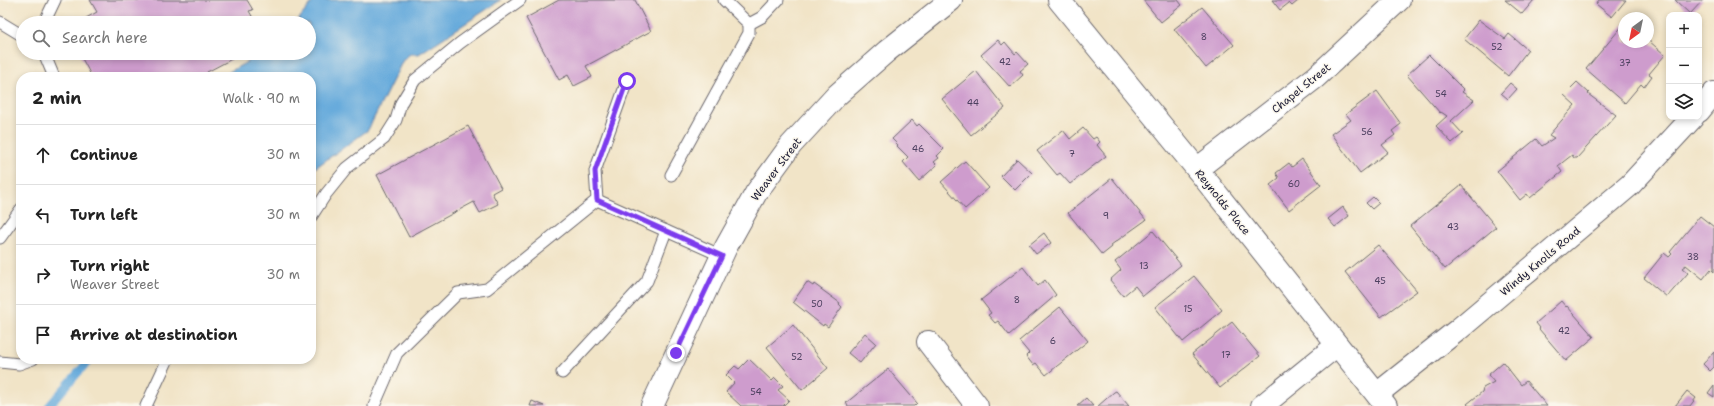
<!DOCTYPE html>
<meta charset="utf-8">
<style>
body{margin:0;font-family:"Shantell Sans",sans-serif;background:#f2f2f2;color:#222}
.controls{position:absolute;right:12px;top:12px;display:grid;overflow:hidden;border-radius:8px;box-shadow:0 2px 6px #0003}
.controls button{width:36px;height:36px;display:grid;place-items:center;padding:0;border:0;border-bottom:1px solid #e0e0e0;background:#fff;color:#222;font:20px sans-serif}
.compass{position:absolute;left:1618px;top:12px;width:36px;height:36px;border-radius:50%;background:#fff;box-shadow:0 2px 6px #0003;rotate:213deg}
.stop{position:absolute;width:12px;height:12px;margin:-9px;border:3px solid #7c3aed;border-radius:50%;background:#fff}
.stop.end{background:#7c3aed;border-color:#fff;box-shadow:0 1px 4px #0008}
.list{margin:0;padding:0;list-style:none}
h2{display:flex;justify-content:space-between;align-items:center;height:52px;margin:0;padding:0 16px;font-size:17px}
h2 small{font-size:13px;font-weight:400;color:#767676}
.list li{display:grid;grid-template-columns:26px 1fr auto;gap:12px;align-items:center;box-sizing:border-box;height:60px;padding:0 16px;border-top:1px solid #e0e0e0}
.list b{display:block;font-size:15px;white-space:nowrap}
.list p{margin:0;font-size:13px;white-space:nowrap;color:#767676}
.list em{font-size:13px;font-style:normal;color:#767676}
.icon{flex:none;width:22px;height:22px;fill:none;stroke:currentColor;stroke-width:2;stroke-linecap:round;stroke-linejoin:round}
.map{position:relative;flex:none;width:1714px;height:406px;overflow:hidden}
.search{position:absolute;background:#fff;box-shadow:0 2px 6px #0003;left:16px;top:16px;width:300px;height:44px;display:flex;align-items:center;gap:10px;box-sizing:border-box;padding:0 14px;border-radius:22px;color:#767676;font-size:15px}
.panel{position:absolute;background:#fff;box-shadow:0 2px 6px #0003;left:16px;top:72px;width:300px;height:292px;border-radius:16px}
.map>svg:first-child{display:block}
</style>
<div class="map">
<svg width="1714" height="406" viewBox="0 0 1714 406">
<rect width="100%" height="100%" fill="#fbf7ec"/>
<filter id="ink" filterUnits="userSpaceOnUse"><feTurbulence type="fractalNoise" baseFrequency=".025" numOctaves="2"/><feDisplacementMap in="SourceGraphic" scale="8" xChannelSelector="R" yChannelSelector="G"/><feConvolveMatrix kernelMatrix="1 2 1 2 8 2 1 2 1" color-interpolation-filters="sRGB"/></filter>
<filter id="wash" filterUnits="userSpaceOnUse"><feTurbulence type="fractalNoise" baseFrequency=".012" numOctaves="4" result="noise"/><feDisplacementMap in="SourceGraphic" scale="16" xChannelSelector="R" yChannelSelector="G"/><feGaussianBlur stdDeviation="0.9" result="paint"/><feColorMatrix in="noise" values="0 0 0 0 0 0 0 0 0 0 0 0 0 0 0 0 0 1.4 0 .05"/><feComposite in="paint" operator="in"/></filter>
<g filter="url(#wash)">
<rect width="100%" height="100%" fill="#f1e4c7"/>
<polygon fill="#67abdc" stroke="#44668c" points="314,0 501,0 419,54 410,54 403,60 368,130 315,168 311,165 311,77 220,77 263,53 309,53 309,23 299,23 298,20"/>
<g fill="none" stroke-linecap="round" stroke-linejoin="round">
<polyline stroke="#67abdc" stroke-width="8" points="49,406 90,359"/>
</g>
<g id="blocks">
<g fill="#ce9ccd">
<polygon points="90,0 247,0 253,10 249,11 256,23 77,23 97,12"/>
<polygon points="559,0 635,0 651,31 586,66 592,77 574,86 568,75 559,80 526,18"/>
<polygon points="1143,0 1178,0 1182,5 1161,22"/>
<polygon points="1272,0 1299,0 1292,6 1289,3 1280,10"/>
<polygon points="1505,0 1534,0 1522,14"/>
<polygon points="1599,0 1626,0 1612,17 1596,4"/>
<polygon points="1675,0 1703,0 1690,14"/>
<polygon points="1202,7 1234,45 1206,68 1174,29"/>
<polygon points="1479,20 1505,39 1509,34 1528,50 1508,76 1464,39"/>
<polygon points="1624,24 1624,42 1648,42 1648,40 1665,55 1649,74 1652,76 1644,87 1641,84 1625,103 1586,69"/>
<polygon points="998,40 1002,45 1005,42 1015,54 1017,52 1028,64 1020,71 1023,75 1010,87 981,55"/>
<polygon points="79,53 243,53 207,72 210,77 92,77"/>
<polygon points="1429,55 1464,90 1462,92 1474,100 1451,121 1463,134 1452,143 1436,126 1447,116 1441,112 1440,113 1407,75"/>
<polygon points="976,71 1005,108 971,135 942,99"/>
<polygon points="1577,82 1589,93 1588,94 1616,115 1577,158 1574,158 1572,155 1558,166 1562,172 1530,198 1527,194 1520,200 1497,171 1536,139 1542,146 1554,138 1549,135 1575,105 1564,95"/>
<polygon points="1510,83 1517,89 1508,99 1501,93"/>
<polygon points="1377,91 1401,124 1392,131 1395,135 1382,145 1388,152 1360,173 1331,134 1351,120 1346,114"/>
<polygon points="912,120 917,126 919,124 944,149 937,156 939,158 934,162 937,165 919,181 903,162 908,157 897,146 898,145 892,139"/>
<polygon points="468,126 501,188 492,193 498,204 480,213 474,202 409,237 377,175"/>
<polygon points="1083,128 1093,139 1096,137 1100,142 1097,145 1106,156 1070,184 1060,173 1057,175 1037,151 1063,130 1070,139"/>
<polygon points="1017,159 1032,173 1015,190 1001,176"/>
<polygon points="1302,159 1321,185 1289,210 1270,185 1279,178 1276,173 1289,163 1292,167"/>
<polygon points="965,161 989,188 965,209 941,182"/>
<polygon points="1112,178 1146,220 1111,245 1112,247 1102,255 1068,213"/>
<polygon points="1461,185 1496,227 1445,269 1410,226"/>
<polygon points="1373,197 1379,203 1372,209 1366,203"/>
<polygon points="1343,207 1349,216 1335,227 1328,219"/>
<polygon points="1700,216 1714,227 1714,272 1711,269 1703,279 1686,265 1682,268 1688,273 1667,297 1644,278 1664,253 1669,257 1672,254 1670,252"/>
<polygon points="1153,231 1181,265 1143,296 1135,286 1123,296 1110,280 1121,270 1115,262"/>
<polygon points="1044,233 1051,243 1036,254 1029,245"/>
<polygon points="1378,245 1417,291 1381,317 1345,272"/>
<polygon points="1023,267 1038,286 1045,280 1056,295 1009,335 998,321 995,323 988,315 991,313 981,300"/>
<polygon points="1194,276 1222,310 1183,342 1155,307"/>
<polygon points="807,282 813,286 814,284 840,303 839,304 842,307 828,327 824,324 823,326 793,302"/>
<polygon points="1561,301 1566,307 1567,306 1594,337 1566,361 1539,329 1540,328 1536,323"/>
<polygon points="1060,307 1088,341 1046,375 1036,363 1033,365 1026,356 1029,353 1019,341"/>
<polygon points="1232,322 1260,356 1220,388 1192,354"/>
<polygon points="793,325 828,368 802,390 767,347"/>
<polygon points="865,333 876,343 860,363 848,353"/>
<polygon points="1714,352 1714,367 1710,371 1703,364"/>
<polygon points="749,359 772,381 775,378 783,386 778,390 789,400 783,406 741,406 726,392 734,383 726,375 735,366 739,369"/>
<polygon points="1503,362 1521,385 1526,381 1547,406 1469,406 1467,404 1482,392 1483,388 1494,382 1488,375"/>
<polygon points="888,369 917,403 914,406 848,406 846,403"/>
<polygon points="1714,385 1714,397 1708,393"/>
<polygon points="1116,391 1129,406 1098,406 1114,392"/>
<polygon points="1687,391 1696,398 1690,406 1675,406"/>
<polygon points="1086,398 1093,406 1077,406"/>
<polygon points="532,401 544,406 530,406"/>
</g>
</g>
</g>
<g filter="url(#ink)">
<use href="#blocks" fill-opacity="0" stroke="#6a666c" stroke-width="1"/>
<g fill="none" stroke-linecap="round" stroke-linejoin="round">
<g stroke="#6a666c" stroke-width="13">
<g id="service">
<polyline points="0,22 23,36"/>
<polyline points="44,23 55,0"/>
<polyline points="749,24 762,17 778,0"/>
<polyline points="44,53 54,77"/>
<polyline points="671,175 749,33 749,24 724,0"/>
<polyline points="597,200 595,171 627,81"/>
<polyline points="311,217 326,194 347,168 384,139 396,120 401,103 415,80 460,43 520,0"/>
<polyline points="0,238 21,209"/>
<polyline points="0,362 19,364 33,359"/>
<polyline points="562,373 647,281 666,231"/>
<polyline points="146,406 168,359"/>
<polyline points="374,406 397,353 458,293 487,289 597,200 722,256"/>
</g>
</g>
<g stroke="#6a666c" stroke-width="24">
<g id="minor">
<polyline points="1059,0 1197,169 1386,406"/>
<polyline points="1699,111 1714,93"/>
<polyline points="1197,169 1316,77 1399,0"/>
<polyline points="928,342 977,406"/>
<polyline points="1377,394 1459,329 1630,185 1693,117"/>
<polyline points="1262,406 1337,345"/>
</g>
</g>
<g stroke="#6a666c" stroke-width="24">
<polyline id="tertiary" points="652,406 726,247 756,193 791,145 837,95 887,51 951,0"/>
</g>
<use href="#service" stroke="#fff" stroke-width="11"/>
<use href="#minor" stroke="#fff" stroke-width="22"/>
<use href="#tertiary" stroke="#fff" stroke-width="22"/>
</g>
</g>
<g fill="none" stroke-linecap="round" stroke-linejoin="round" filter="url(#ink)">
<polyline stroke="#7c3aed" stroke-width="5" points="627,81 595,171 597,200 722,256 676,353"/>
</g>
<g text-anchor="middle" stroke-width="3" stroke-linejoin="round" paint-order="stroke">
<g font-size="9" fill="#4d4060">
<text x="1204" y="40">8</text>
<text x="1497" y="50">52</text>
<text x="1005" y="65">42</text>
<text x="1625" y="66">37</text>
<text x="1441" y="97">54</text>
<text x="973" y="106">44</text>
<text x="1367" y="135">56</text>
<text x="918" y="152">46</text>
<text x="1072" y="157">7</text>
<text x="1294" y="187">60</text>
<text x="1106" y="219">9</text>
<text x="1453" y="230">43</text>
<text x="1693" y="260">38</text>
<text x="1144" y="269">13</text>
<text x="1380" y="284">45</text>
<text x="1017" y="303">8</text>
<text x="817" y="307">50</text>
<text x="1188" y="312">15</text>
<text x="1564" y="334">42</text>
<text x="1053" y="344">6</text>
<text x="1226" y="358">17</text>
<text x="797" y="360">52</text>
<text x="756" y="395">54</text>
</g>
<g font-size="11" fill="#22223b" stroke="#fbf7ec">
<text transform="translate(1301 88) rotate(-39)" y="4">Chapel Street</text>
<text transform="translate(776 169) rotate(-53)" y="4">Weaver Street</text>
<text transform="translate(1223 202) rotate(51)" y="4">Reynolds Place</text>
<text transform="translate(1540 261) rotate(-40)" y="4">Windy Knolls Road</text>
</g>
</g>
</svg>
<div class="controls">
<button>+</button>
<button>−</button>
<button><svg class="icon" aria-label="layers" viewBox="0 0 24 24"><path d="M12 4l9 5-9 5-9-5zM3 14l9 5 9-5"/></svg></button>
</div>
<svg class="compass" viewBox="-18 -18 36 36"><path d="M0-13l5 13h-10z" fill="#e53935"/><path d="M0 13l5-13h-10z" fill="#767676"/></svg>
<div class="stop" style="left:627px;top:81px"></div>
<div class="stop end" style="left:676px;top:353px"></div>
<div class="search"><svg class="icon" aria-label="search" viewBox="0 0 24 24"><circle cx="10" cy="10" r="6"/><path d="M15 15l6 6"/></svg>Search here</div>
<section class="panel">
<h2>2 min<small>Walk · 90 m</small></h2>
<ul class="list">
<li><svg class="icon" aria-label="ahead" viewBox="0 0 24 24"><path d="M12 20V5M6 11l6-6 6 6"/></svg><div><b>Continue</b></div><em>30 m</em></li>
<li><svg class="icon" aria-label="left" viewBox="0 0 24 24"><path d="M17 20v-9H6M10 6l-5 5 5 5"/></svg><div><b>Turn left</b></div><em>30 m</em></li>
<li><svg class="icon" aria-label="right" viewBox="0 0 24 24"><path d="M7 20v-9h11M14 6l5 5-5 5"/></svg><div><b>Turn right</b><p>Weaver Street</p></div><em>30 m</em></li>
<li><svg class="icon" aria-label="arrive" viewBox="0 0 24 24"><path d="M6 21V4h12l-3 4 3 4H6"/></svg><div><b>Arrive at destination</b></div></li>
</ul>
</section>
</div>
